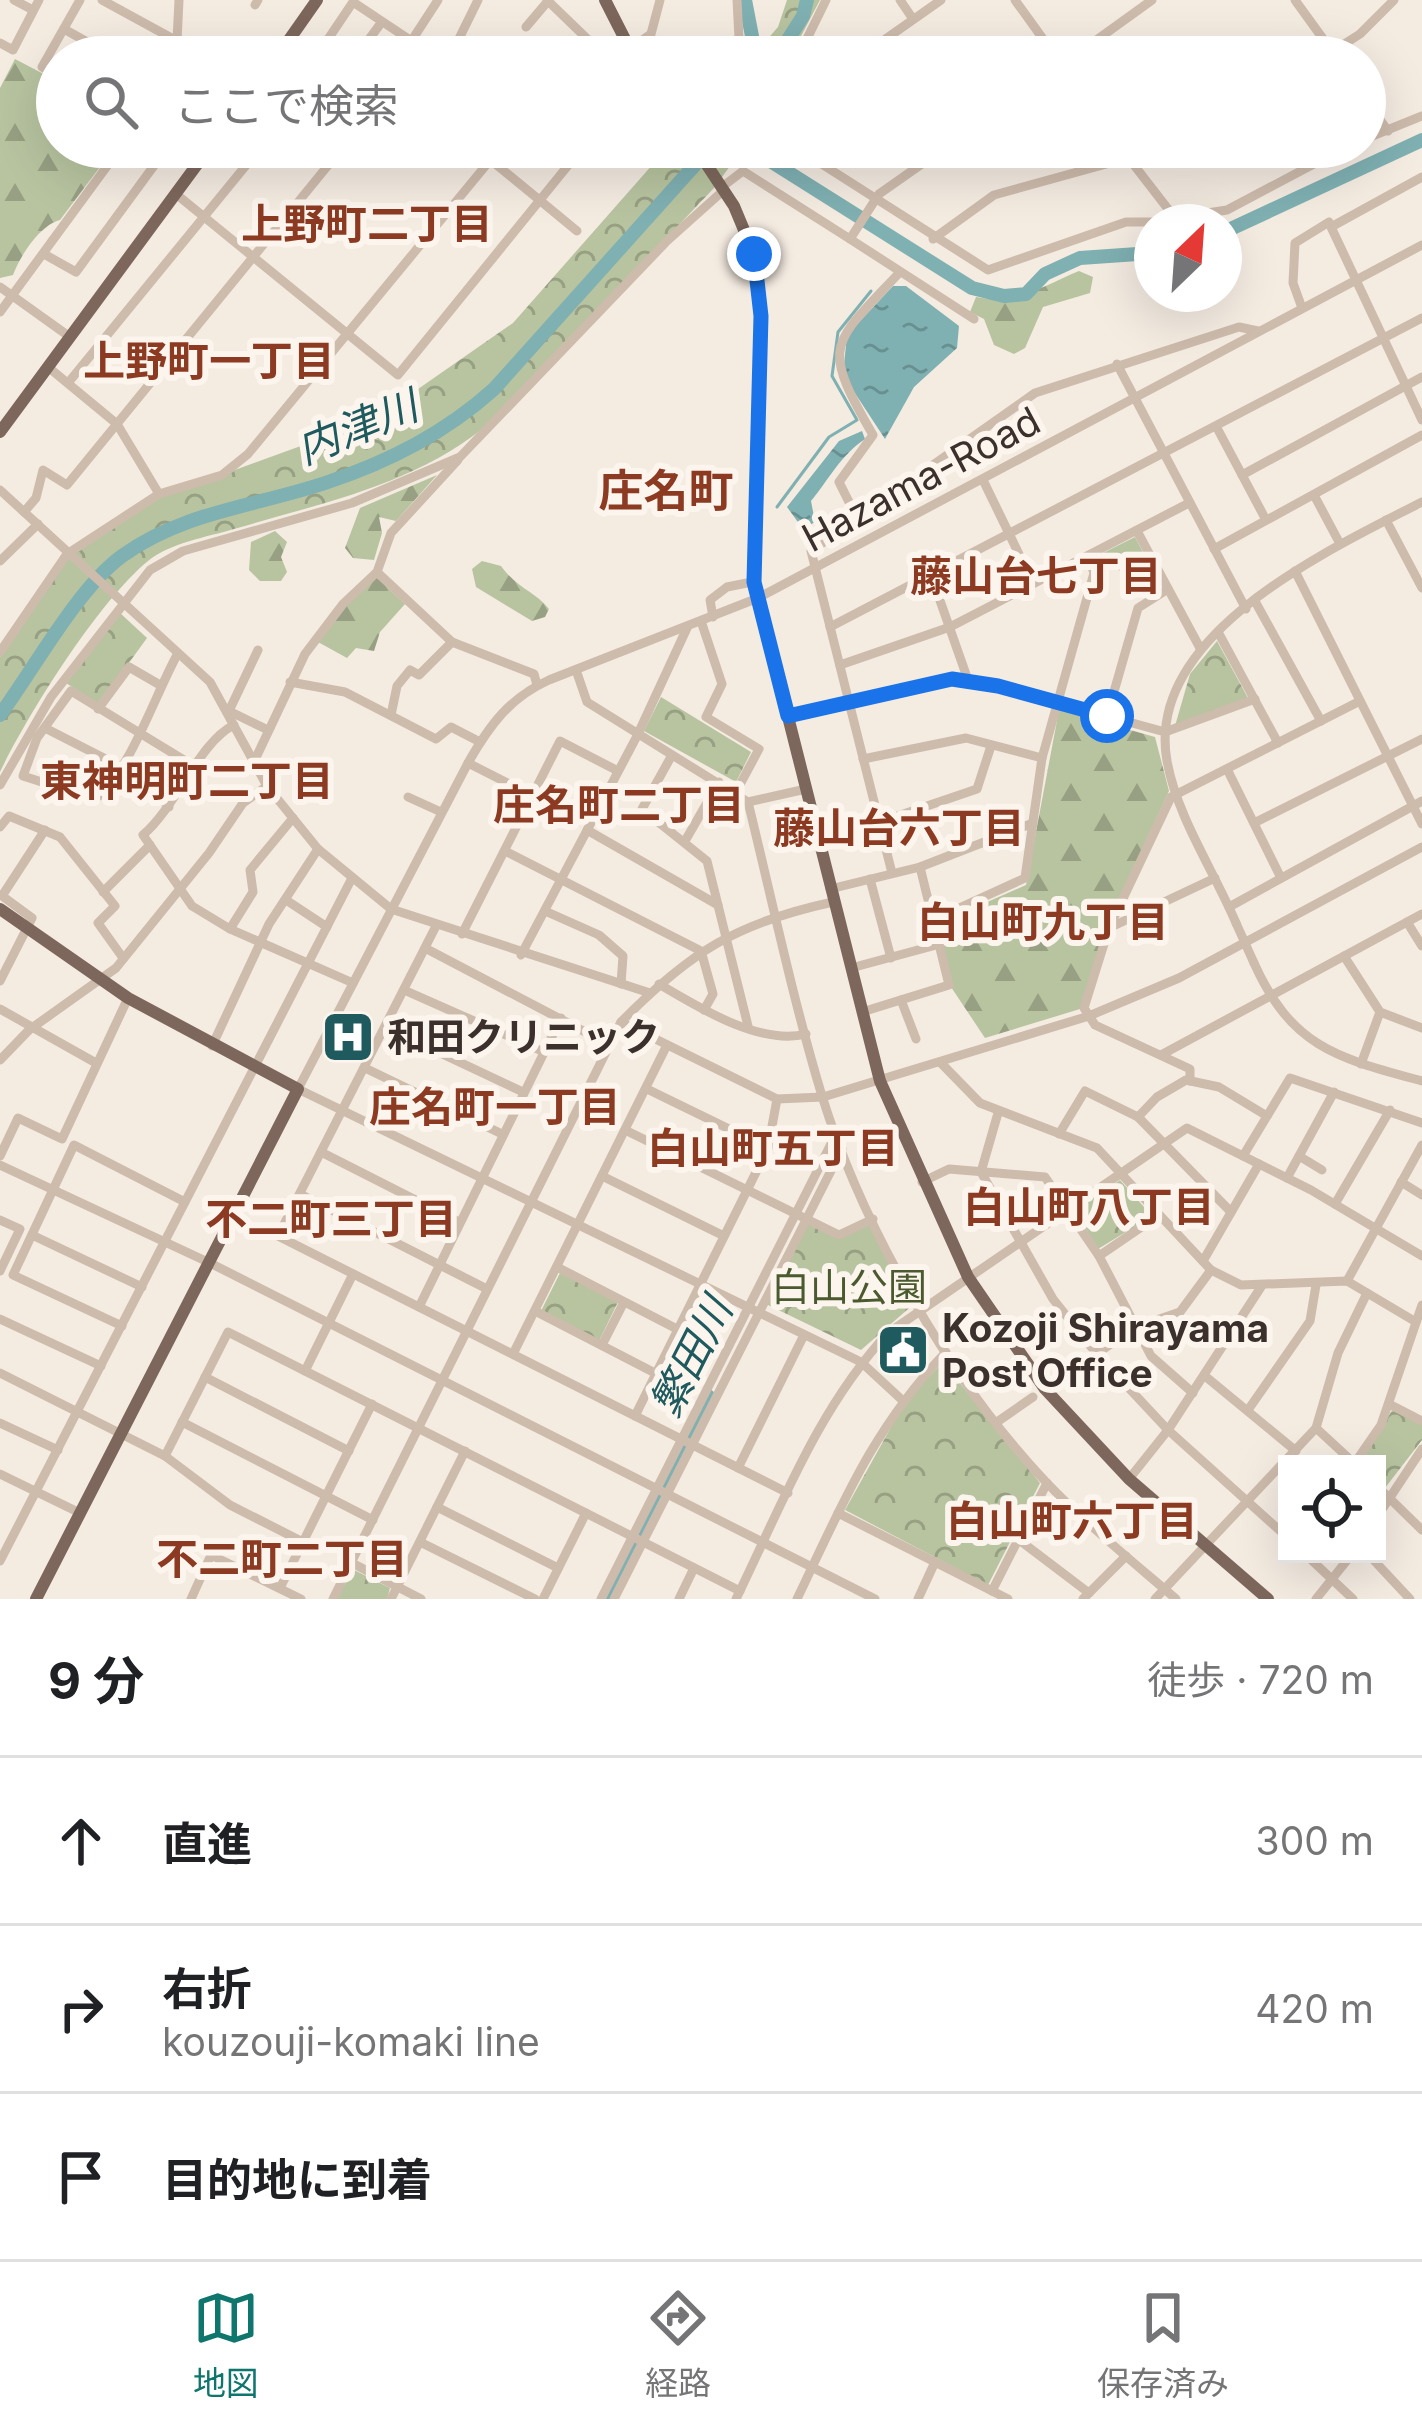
<!DOCTYPE html>
<html lang="ja">
<meta charset="utf-8">
<style>
body{margin:0;font-family:Inter,"Noto Sans JP",sans-serif;background:#f2f2f2;color:#202124}
.controls{position:absolute;right:36px;bottom:36px;display:grid;overflow:hidden;border-radius:0px;box-shadow:0 12px 48px #0002}
.controls button{width:108px;height:108px;display:grid;place-items:center;padding:0;border:0;border-bottom:3px solid #e0e0e0;background:#fff;color:#202124;font:60px sans-serif}
.compass{position:absolute;left:1134px;top:204px;width:108px;height:108px;border-radius:50%;background:#fff;box-shadow:0 12px 48px #0002;rotate:25deg}
.stop{position:absolute;width:36px;height:36px;margin:-27px;border:9px solid #1a73e8;border-radius:50%;background:#fff}
.stop.end{background:#1a73e8;border-color:#fff;box-shadow:0 3px 12px #0008}
.list{margin:0;padding:0;list-style:none}
h2{display:flex;justify-content:space-between;align-items:center;height:156px;margin:0;padding:0 48px;font-size:51px}
h2 small{font-size:39px;font-weight:400;color:#757577}
.list li{display:grid;grid-template-columns:78px 1fr auto;gap:36px;align-items:center;box-sizing:border-box;height:168px;padding:0 48px;border-top:3px solid #e0e0e0}
.list b{display:block;font-size:45px;white-space:nowrap}
.list p{margin:0;font-size:39px;white-space:nowrap;color:#757577}
.list em{font-size:39px;font-style:normal;color:#757577}
.icon{flex:none;width:66px;height:66px;fill:none;stroke:currentColor;stroke-width:2;stroke-linecap:round;stroke-linejoin:round}
.map{position:relative;flex:none;width:1422px;height:1599px;overflow:hidden}
.search{position:absolute;background:#fff;box-shadow:0 12px 48px #0002;left:36px;right:36px;top:36px;height:132px;display:flex;align-items:center;gap:30px;box-sizing:border-box;padding:0 42px;border-radius:66px;color:#757577;font-size:45px}
.sheet{height:660px;background:#fff}
nav{display:flex;justify-content:space-around;align-items:center;box-sizing:border-box;height:168px;border-top:3px solid #e0e0e0;background:#fff;font-size:33px;color:#757577}
nav a{display:grid;justify-items:center;gap:6px}
nav .on{color:#0f766e}
.map>svg:first-child{display:block}
</style>
<div class="map">
<svg width="1422" height="1599" viewBox="0 0 1422 1599">
<defs>
<pattern id="forest-firs" width="22" height="20" patternUnits="userSpaceOnUse" patternTransform="scale(3)"><rect width="22" height="20" fill="#b8c4a0"/><path d="M5 1l3.5 6h-7zM16 11l3.5 6h-7z" fill="#97a083"/></pattern>
<pattern id="park-crowns" width="20" height="18" patternUnits="userSpaceOnUse" patternTransform="scale(3)"><rect width="20" height="18" fill="#b8c4a0"/><path d="M2 6a3 3 0 1 1 6 0M12 15a3 3 0 1 1 6 0" fill="none" stroke="#97a083"/></pattern>
<pattern id="water-ripples" width="26" height="14" patternUnits="userSpaceOnUse" patternTransform="scale(3)"><rect width="26" height="14" fill="#7fb0b2"/><path d="M2 4q2-2 4 0t4 0M15 11q2-2 4 0t4 0" fill="none" stroke="#699091"/></pattern>
</defs>
<rect width="100%" height="100%" fill="#f4ebe1"/>
<g fill="url(#forest-firs)">
<path d="M15,59L57,81V147H115L60,220C40,225 20,256 13,275L0,278V88Z"/>
<path d="M1079,271L1093,277L1090,293L1043,307L1025,348L1014,354L994,345L984,319L970,312L976,297C1016,305 1043,286 1079,271Z"/>
<polygon points="437,475 396,521 379,517 382,533 374,560 353,558 345,548 360,508"/>
<polygon points="275,531 287,542 281,557 287,572 281,581 260,581 249,570 251,542"/>
<path d="M482,561L501,566C518,589 535,591 549,609L545,617L532,621L476,587L472,569Z"/>
<polygon points="376,577 405,604 380,632 374,651 356,648 347,658 318,642 344,607"/>
<polygon points="1059,710 1155,737 1169,791 1105,929 1080,1009 985,1038 951,987 937,924 1026,885"/>
</g>
<g fill="url(#park-crowns)">
<polygon points="787,0 820,0 790,57 752,57 778,27"/>
<path d="M668,147H744L714,188L494,419C420,484 325,502 234,529C207,537 170,543 148,561C98,602 28,714 0,772V657L66,559L147,502L375,419L513,323Z"/>
<polygon points="1135,537 1146,558 1122,571 1097,565 1093,558"/>
<polygon points="120,613 147,638 99,704 66,683"/>
<polygon points="1217,641 1248,698 1175,726 1190,674"/>
<polygon points="661,697 751,752 736,782 644,731"/>
<polygon points="1120,1180 1152,1216 1098,1249 1075,1211"/>
<polygon points="808,1222 840,1238 873,1222 915,1303 861,1350 766,1304"/>
<polygon points="560,1273 618,1302 599,1341 541,1311"/>
<polygon points="943,1362 1040,1483 988,1585 845,1510 905,1402"/>
<polygon points="1393,1409 1422,1425 1422,1440 1385,1488 1377,1481 1377,1464 1360,1461"/>
<polygon points="354,1570 390,1588 387,1599 336,1599"/>
</g>
<g fill="url(#water-ripples)">
<polygon points="893,286 906,286 959,326 957,348 914,387 885,439 843,375 847,335"/>
<path d="M862,431L865,439C840,456 830,478 811,501L815,522L803,529L787,507L839,441Z"/>
</g>
<g fill="none" stroke-linecap="round" stroke-linejoin="round">
<polyline stroke="#7fb0b2" stroke-width="3" points="777,507 829,437 857,420 832,376 838,332 871,291"/>
<g stroke="#7fb0b2" stroke-width="14">
<polyline points="745,0 756,57"/>
<polyline points="777,57 803,16 807,0"/>
<polyline points="748,147 972,288 1004,296 1026,294 1045,274 1080,258 1152,253"/>
<polyline points="1224,232 1422,140"/>
<path d="M0,715C34,669 77,589 122,556C184,511 258,506 328,482C390,461 445,433 494,389L711,147"/>
<polyline points="607,1599 708,1396"/>
</g>
<g stroke="#cdbbac" stroke-width="9">
<polyline points="14,0 33,10"/>
<polyline points="102,0 177,41"/>
<polyline points="547,0 606,57"/>
<polyline points="737,0 740,57"/>
<polyline points="900,0 913,19"/>
<polyline points="1015,0 1056,57"/>
<polyline points="1295,0 1334,54"/>
<polyline points="255,5 258,0"/>
<polyline points="526,27 548,1"/>
<polyline points="64,29 114,57"/>
<polyline points="291,39 316,57 353,2 410,40"/>
<polyline points="0,43 13,50 39,0"/>
<polyline points="630,49 651,34 660,0"/>
<polyline points="169,57 177,41 179,0"/>
<polyline points="356,57 381,23"/>
<polyline points="401,57 438,0"/>
<polyline points="450,57 478,0"/>
<polyline points="798,57 826,0"/>
<polyline points="860,57 941,0"/>
<polyline points="1073,57 1152,0"/>
<polyline points="1324,57 1360,34 1394,0"/>
<polyline points="57,76 42,67 80,0"/>
<polyline points="1365,99 1388,131"/>
<polyline points="1365,139 1422,116"/>
<polyline points="475,147 577,231"/>
<polyline points="795,147 988,270 1126,222 1153,222"/>
<polyline points="1120,147 1175,218 1227,210 1346,147"/>
<polyline points="1422,177 1331,227 1422,420"/>
<polyline points="722,187 743,171 850,239 879,194 946,147"/>
<polyline points="176,194 398,375 583,147"/>
<polyline points="850,239 974,319"/>
<polyline points="933,239 994,195 1168,147"/>
<polyline points="44,254 76,272 164,152 156,147"/>
<polyline points="0,287 70,337"/>
<polyline points="1302,308 1293,283 1295,243 1329,222"/>
<polyline points="0,312 121,147"/>
<polyline points="1117,364 1246,609"/>
<polyline points="48,367 117,424 159,494 222,475 248,454 501,147"/>
<polyline points="68,383 261,147"/>
<polyline points="1216,426 1266,520"/>
<polyline points="1242,475 1422,377"/>
<polyline points="983,480 1033,583"/>
<polyline points="0,490 210,682 267,786 318,849 391,909 650,993"/>
<polyline points="1314,495 1339,542"/>
<polyline points="24,512 36,498 43,470 67,485 343,147"/>
<path d="M856,516L839,482L873,435C820,343 831,346 900,272"/>
<polyline points="1386,520 1422,588"/>
<polyline points="1137,531 1200,648"/>
<polyline points="1214,549 1422,435"/>
<polyline points="0,561 38,524"/>
<polyline points="1295,571 1422,824"/>
<polyline points="377,572 452,642 534,674 537,685"/>
<polyline points="931,575 968,680"/>
<polyline points="1256,603 1321,721"/>
<polyline points="713,617 710,600 727,587 747,583"/>
<polyline points="701,621 722,684 706,717 759,749 736,792"/>
<polyline points="830,627 1422,318"/>
<polyline points="1218,632 1278,743"/>
<polyline points="0,652 67,554 159,494"/>
<path d="M177,655C155,695 129,774 95,799L23,776L37,738L71,691L197,768"/>
<polyline points="840,665 950,627 1189,503"/>
<path d="M576,670L587,702L748,802C772,900 793,1000 822,1096C863,1228 951,1382 1046,1482C1086,1524 1132,1561 1176,1599"/>
<polyline points="290,682 345,692 436,739 451,727 480,742"/>
<polyline points="98,709 129,667 160,685"/>
<polyline points="231,712 268,730"/>
<polyline points="228,713 258,650"/>
<polyline points="391,715 397,686 410,670 419,675 452,642"/>
<polyline points="788,716 952,679 998,686 1165,732 1255,699"/>
<polyline points="1107,716 1138,608 1168,589"/>
<path d="M234,725C199,742 177,806 143,835L192,906L230,929L353,983"/>
<polyline points="45,728 137,775 169,807"/>
<polyline points="672,755 642,809 707,861 748,1026"/>
<polyline points="863,759 966,738 1042,758"/>
<polyline points="468,763 533,796"/>
<polyline points="253,764 305,654 343,604 377,572 391,533 458,460"/>
<polyline points="1227,769 1281,878"/>
<polyline points="0,785 51,697 150,570 183,551 352,503 460,457 667,241 724,190"/>
<polyline points="408,797 441,812"/>
<polyline points="748,802 806,789"/>
<polyline points="880,822 977,789 991,746"/>
<polyline points="1254,823 1422,739"/>
<polyline points="0,827 9,816 60,837 115,906 98,923 123,958"/>
<polyline points="587,830 718,905"/>
<polyline points="685,841 719,782"/>
<polyline points="505,851 701,951 713,994 704,1010"/>
<polyline points="892,873 811,551 1035,393 1239,327 1258,331"/>
<polyline points="870,879 891,958"/>
<polyline points="830,889 920,867 1033,823"/>
<polyline points="103,892 150,845"/>
<polyline points="286,900 327,927"/>
<polyline points="1229,907 1422,801"/>
<polyline points="545,911 599,935 623,956 621,984"/>
<polyline points="933,920 1025,878 1042,758 1094,573 1088,556"/>
<polyline points="1407,922 1422,946"/>
<path d="M1236,923C1214,871 1177,817 1167,761C1144,634 1331,549 1422,502"/>
<polyline points="436,926 278,1236 788,1493"/>
<polyline points="1109,928 1215,878"/>
<polyline points="230,929 253,892 250,870 293,818"/>
<polyline points="462,934 560,741 618,771"/>
<polyline points="425,948 610,1045"/>
<polyline points="521,955 637,736 687,628"/>
<polyline points="1344,956 1380,1012 1422,1028"/>
<path d="M1254,963C1292,1048 1338,1058 1422,1081"/>
<polyline points="851,968 940,944"/>
<polyline points="0,981 32,918 2,896 45,830"/>
<path d="M659,984C698,1007 760,1046 806,1034"/>
<polyline points="404,990 544,1052"/>
<polyline points="901,1000 916,1039"/>
<polyline points="0,1009 96,1063"/>
<polyline points="862,1012 949,985 920,867"/>
<polyline points="621,1022 777,1099 823,1097 1089,1016 1179,978 1422,847"/>
<polyline points="385,1027 523,1092"/>
<polyline points="212,1046 269,924 318,849"/>
<polyline points="1161,1055 1422,914"/>
<polyline points="0,1060 29,1030 116,968 209,853 243,803 267,786"/>
<polyline points="940,1062 980,1103 1097,1148 1211,1270 1241,1285 1347,1281 1416,1322"/>
<polyline points="1361,1064 1380,1012"/>
<polyline points="365,1068 502,1134"/>
<polyline points="1190,1081 1190,1069 1095,1025 1084,1008 1109,928 1171,797 1360,701"/>
<polyline points="647,1089 768,1148"/>
<polyline points="998,1113 981,1172 1053,1299 1096,1353 1168,1430 1287,1537"/>
<polyline points="1138,1117 1157,1097 1186,1080 1219,1087 1267,1116"/>
<polyline points="625,1130 839,1235 873,1219"/>
<polyline points="1059,1134 1085,1091 1138,1117 1231,1212"/>
<polyline points="321,1152 459,1222"/>
<polyline points="0,1156 18,1118 62,1139 128,998"/>
<polyline points="1243,1156 1290,1078 1422,1123"/>
<polyline points="1299,1156 1322,1170"/>
<polyline points="0,1165 210,1263 875,1599"/>
<polyline points="602,1176 724,1236"/>
<polyline points="1287,1178 1334,1092"/>
<polyline points="922,1182 949,1169 1045,1177 1099,1256 1151,1356 1193,1393"/>
<polyline points="1401,1182 1422,1195"/>
<polyline points="300,1194 487,1289"/>
<polyline points="1335,1204 1390,1110"/>
<polyline points="0,1220 20,1229 0,1271"/>
<polyline points="32,1235 142,1287"/>
<polyline points="1099,1256 1159,1215"/>
<polyline points="1203,1261 1259,1164"/>
<polyline points="557,1267 677,1329"/>
<polyline points="1347,1281 1422,1145"/>
<polyline points="419,1307 561,1018"/>
<polyline points="535,1311 655,1373"/>
<polyline points="0,1319 101,1366"/>
<polyline points="122,1326 13,1275 74,1145 185,1202"/>
<polyline points="602,1345 624,1302"/>
<polyline points="513,1354 667,1045"/>
<polyline points="305,1371 353,1274"/>
<polyline points="0,1373 165,1456 230,1505 303,1542"/>
<polyline points="1205,1376 1296,1451"/>
<polyline points="205,1377 349,1451"/>
<polyline points="1059,1379 1136,1327 1180,1312 1211,1270"/>
<path d="M901,1399L861,1362L298,1089L468,763C489,726 509,698 549,680L758,598L1422,245"/>
<polyline points="1389,1404 1422,1421"/>
<polyline points="1248,1410 1310,1321 1316,1285"/>
<polyline points="635,1416 768,1148 777,1099"/>
<polyline points="182,1422 373,1520"/>
<polyline points="997,1422 1033,1397"/>
<polyline points="0,1423 58,1450"/>
<polyline points="1316,1428 1355,1464"/>
<polyline points="165,1456 228,1332 740,1591"/>
<polyline points="1354,1464 1381,1425 1422,1305"/>
<polyline points="738,1468 804,1335"/>
<polyline points="0,1474 80,1513"/>
<polyline points="1129,1479 1168,1430 1261,1287"/>
<polyline points="1377,1486 1422,1530"/>
<polyline points="437,1507 558,1568"/>
<polyline points="838,1513 1008,1599"/>
<polyline points="1377,1517 1422,1449"/>
<polyline points="1018,1539 1089,1593"/>
<polyline points="420,1542 535,1599"/>
<polyline points="1305,1554 1353,1599"/>
<polyline points="1368,1554 1410,1599"/>
<polyline points="0,1561 352,878"/>
<polyline points="352,1563 421,1599"/>
<polyline points="280,1588 372,1404"/>
<polyline points="992,1591 1047,1483"/>
<polyline points="191,1599 211,1555 301,1599"/>
<path d="M333,1599L621,1022C690,952 736,923 833,902"/>
<polyline points="391,1599 465,1451"/>
<polyline points="543,1599 586,1513"/>
<polyline points="601,1599 836,1134"/>
<polyline points="614,1599 842,1149"/>
<polyline points="679,1599 694,1568"/>
<path d="M736,1599C781,1507 818,1408 888,1333L1187,1128L1311,1190L1422,1256"/>
<path d="M797,1599C842,1505 873,1428 946,1352"/>
<polyline points="918,1599 935,1562"/>
<polyline points="1083,1599 1126,1556"/>
<polyline points="1155,1599 1316,1428 1338,1353 1367,1293"/>
<polyline points="1316,1599 1352,1554"/>
</g>
<g stroke="#7d675c" stroke-width="12">
<polyline points="605,0 634,57"/>
<polyline points="277,57 317,0"/>
<polyline points="695,147 734,206 754,254 761,316 754,582 880,1081 968,1277 1045,1389 1129,1479 1268,1599"/>
<polyline points="0,432 210,147"/>
<polyline points="0,909 128,998 298,1089 36,1599"/>
</g>
<polyline stroke="#cdbbac" stroke-width="9" points="1236,923 1254,963"/>
</g>
<g fill="none" stroke-linecap="round" stroke-linejoin="round">
<polyline stroke="#1a73e8" stroke-width="15" points="754,254 761,316 754,582 788,716 952,679 998,686 1107,716"/>
</g>
<defs>
<g id="hospital-square" transform="scale(2.7)"><rect x="-9" y="-9" width="18" height="18" rx="4" fill="#1f5a5e" stroke="#fbf5ee"/><path d="M-5-5h3v3.5h4V-5h3V5h-3V1.5h-4V5h-3Z" fill="#fff"/></g>
<g id="civic-square" transform="scale(2.7)"><rect x="-9" y="-9" width="18" height="18" rx="4" fill="#1f5a5e" stroke="#fbf5ee"/><path d="M-.6-6.5H3V-4.5H.6V-3L4-1V1h2V6H-6V1h2V-1L-.6-3ZM-1.2 2.5V6h2.4V2.5Z" fill="#fff"/></g>
</defs>
<g fill-rule="evenodd">
<use href="#hospital-square" x="348" y="1037"/>
<use href="#civic-square" x="903" y="1350"/>
</g>
<g text-anchor="middle" stroke-width="12" stroke-linejoin="round" paint-order="stroke">
<g font-size="39" fill="#3b302b" stroke="#fbf5ee">
<text transform="translate(921 479) rotate(-28)" y="14">Hazama-Road</text>
</g>
<g font-size="39" font-weight="bold" fill="#3b302b" stroke="#fbf5ee" text-anchor="start">
<text x="387" y="1051">和田クリニック</text>
<text x="942" y="1342">Kozoji Shirayama<tspan x="942" dy="45">Post Office</tspan></text>
</g>
<g font-size="39" fill="#4a5a2e" stroke="#fbf5ee">
<text x="849" y="1301">白山公園</text>
</g>
<g font-size="42" font-weight="bold" fill="#8c3b22" stroke="#fbf5ee">
<text x="367" y="239">上野町二丁目</text>
<text x="209" y="376">上野町一丁目</text>
<text x="1036" y="591">藤山台七丁目</text>
<text x="187" y="796">東神明町二丁目</text>
<text x="619" y="820">庄名町二丁目</text>
<text x="899" y="843">藤山台六丁目</text>
<text x="1043" y="937">白山町九丁目</text>
<text x="495" y="1122">庄名町一丁目</text>
<text x="773" y="1163">白山町五丁目</text>
<text x="1089" y="1222">白山町八丁目</text>
<text x="331" y="1234">不二町三丁目</text>
<text x="1072" y="1536">白山町六丁目</text>
<text x="282" y="1574">不二町二丁目</text>
</g>
<g font-size="42" font-style="italic" fill="#1f5a5e" stroke="#fbf5ee">
<text transform="translate(357 427) rotate(-22)" y="15">内津川</text>
<text transform="translate(691 1357) rotate(-63)" y="15">繁田川</text>
</g>
<g font-size="45" font-weight="bold" fill="#8c3b22" stroke="#fbf5ee">
<text x="666" y="507">庄名町</text>
</g>
</g>
</svg>
<div class="controls">
<button><svg class="icon" aria-label="locate" viewBox="0 0 24 24"><circle cx="12" cy="12" r="6"/><path d="M12 2v4M12 18v4M2 12h4M18 12h4"/></svg></button>
</div>
<svg class="compass" viewBox="-18 -18 36 36"><path d="M0-13l5 13h-10z" fill="#e53935"/><path d="M0 13l5-13h-10z" fill="#757577"/></svg>
<div class="stop" style="left:1107px;top:716px"></div>
<div class="stop end" style="left:754px;top:254px"></div>
<div class="search"><svg class="icon" aria-label="search" viewBox="0 0 24 24"><circle cx="10" cy="10" r="6"/><path d="M15 15l6 6"/></svg>ここで検索</div>
</div>
<section class="sheet">
<h2>9 分<small>徒歩 · 720 m</small></h2>
<ul class="list">
<li><svg class="icon" aria-label="ahead" viewBox="0 0 24 24"><path d="M12 20V5M6 11l6-6 6 6"/></svg><div><b>直進</b></div><em>300 m</em></li>
<li><svg class="icon" aria-label="right" viewBox="0 0 24 24"><path d="M7 20v-9h11M14 6l5 5-5 5"/></svg><div><b>右折</b><p>kouzouji-komaki line</p></div><em>420 m</em></li>
<li><svg class="icon" aria-label="arrive" viewBox="0 0 24 24"><path d="M6 21V4h12l-3 4 3 4H6"/></svg><div><b>目的地に到着</b></div></li>
</ul>
</section>
<nav>
<a class="on"><svg class="icon" aria-label="map" viewBox="0 0 24 24"><path d="M3 6l6-2 6 2 6-2v14l-6 2-6-2-6 2zM9 4v14M15 6v14"/></svg>地図</a>
<a><svg class="icon" aria-label="directions" viewBox="0 0 24 24"><path d="M12 3l9 9-9 9-9-9zM9 14v-3h6M13 9l2 2-2 2"/></svg>経路</a>
<a><svg class="icon" aria-label="saved" viewBox="0 0 24 24"><path d="M7 4h10v16l-5-4-5 4z"/></svg>保存済み</a>
</nav>
